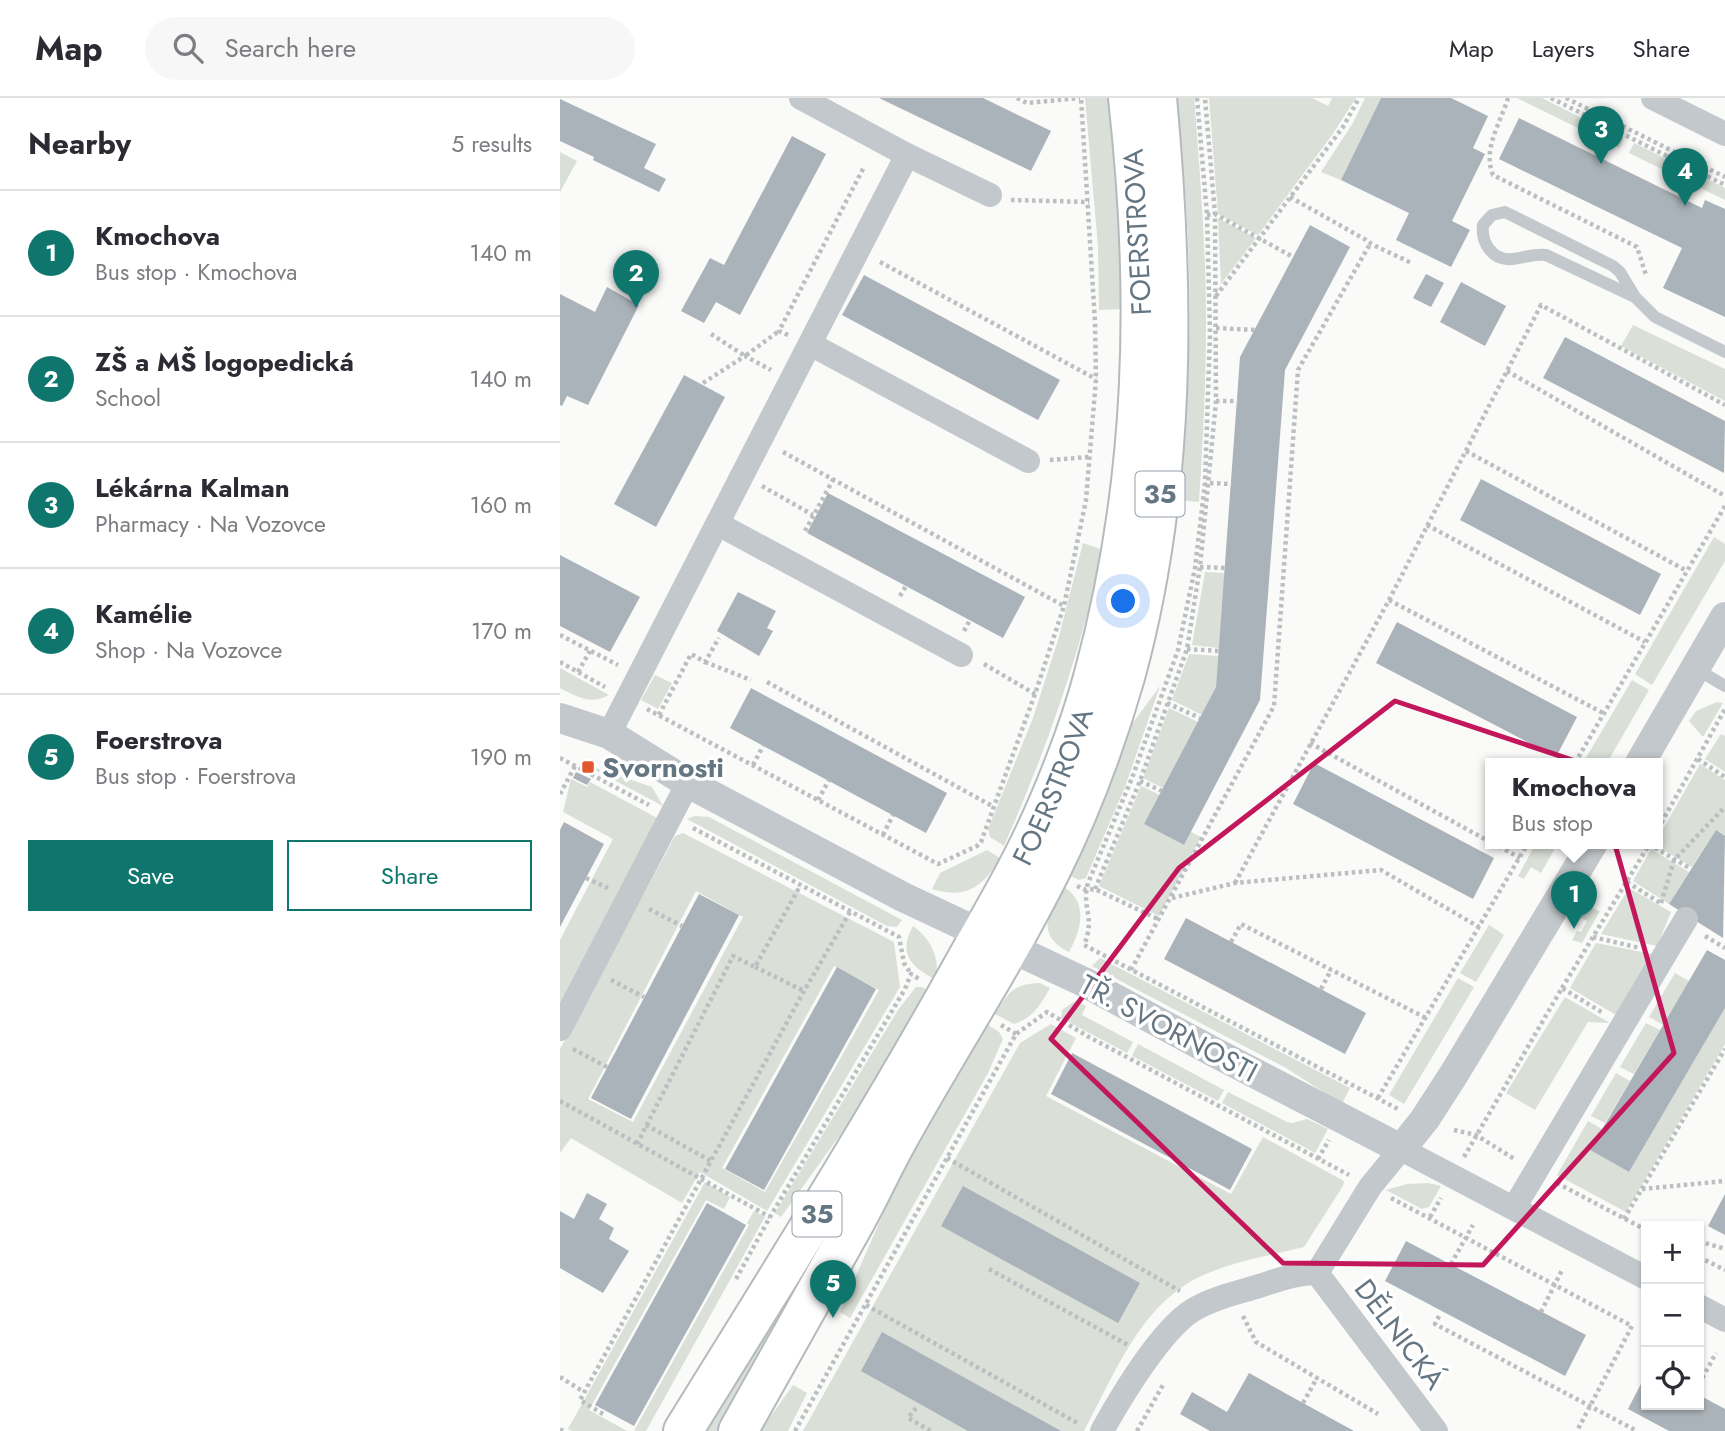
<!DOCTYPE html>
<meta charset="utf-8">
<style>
body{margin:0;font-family:Jost,sans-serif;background:#f7f7f7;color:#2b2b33}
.controls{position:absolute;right:21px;bottom:21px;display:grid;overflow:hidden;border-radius:0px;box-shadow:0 2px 5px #0004}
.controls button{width:63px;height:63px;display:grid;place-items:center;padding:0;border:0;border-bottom:2px solid #e1e1e2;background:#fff;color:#2b2b33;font:35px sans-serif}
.you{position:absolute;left:564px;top:504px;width:24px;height:24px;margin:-18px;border:5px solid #fff;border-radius:50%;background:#1a73e8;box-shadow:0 0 0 10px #1a73e833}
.badge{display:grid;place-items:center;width:46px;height:46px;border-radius:50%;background:#0f766e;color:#fff;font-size:23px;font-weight:700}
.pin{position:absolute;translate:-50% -58px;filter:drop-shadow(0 2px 4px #0008)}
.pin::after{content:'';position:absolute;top:37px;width:24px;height:21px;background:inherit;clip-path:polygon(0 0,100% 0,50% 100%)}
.popup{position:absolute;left:925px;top:660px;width:178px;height:91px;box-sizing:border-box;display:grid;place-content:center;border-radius:0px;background:#fff;filter:drop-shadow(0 2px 5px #0005);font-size:23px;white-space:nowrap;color:#7c7c81}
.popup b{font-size:26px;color:#2b2b33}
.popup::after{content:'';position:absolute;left:50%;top:100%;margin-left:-14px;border:14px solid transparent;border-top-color:#fff}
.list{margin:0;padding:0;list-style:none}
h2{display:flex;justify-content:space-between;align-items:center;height:91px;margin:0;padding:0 28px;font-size:30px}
h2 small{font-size:23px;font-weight:400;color:#7c7c81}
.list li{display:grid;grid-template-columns:46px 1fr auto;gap:21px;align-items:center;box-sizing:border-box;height:126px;padding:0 28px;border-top:2px solid #e1e1e2}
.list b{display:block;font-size:26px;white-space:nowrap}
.list p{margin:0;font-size:23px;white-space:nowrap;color:#7c7c81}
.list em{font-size:23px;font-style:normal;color:#7c7c81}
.actions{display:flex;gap:14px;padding:21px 28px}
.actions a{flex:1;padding:16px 0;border:2px solid #0f766e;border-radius:0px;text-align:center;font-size:24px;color:#0f766e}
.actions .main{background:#0f766e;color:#fff}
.icon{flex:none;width:38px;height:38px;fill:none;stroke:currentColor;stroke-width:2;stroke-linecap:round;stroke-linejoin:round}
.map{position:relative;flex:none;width:1165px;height:1333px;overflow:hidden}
header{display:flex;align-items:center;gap:42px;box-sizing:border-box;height:98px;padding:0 35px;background:#fff;border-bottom:2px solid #e1e1e2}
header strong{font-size:33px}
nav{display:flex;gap:38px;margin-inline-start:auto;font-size:24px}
.search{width:490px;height:63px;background:#f7f7f7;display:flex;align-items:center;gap:18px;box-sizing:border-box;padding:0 24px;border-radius:38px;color:#7c7c81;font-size:26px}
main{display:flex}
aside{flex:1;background:#fff}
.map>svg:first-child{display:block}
</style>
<header>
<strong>Map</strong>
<div class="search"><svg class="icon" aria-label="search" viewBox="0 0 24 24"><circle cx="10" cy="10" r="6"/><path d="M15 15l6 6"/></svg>Search here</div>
<nav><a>Map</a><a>Layers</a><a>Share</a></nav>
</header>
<main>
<aside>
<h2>Nearby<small>5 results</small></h2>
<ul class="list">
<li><span class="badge">1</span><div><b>Kmochova</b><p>Bus stop · Kmochova</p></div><em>140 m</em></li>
<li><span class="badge">2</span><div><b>ZŠ a MŠ logopedická</b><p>School</p></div><em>140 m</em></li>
<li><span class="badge">3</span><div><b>Lékárna Kalman</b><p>Pharmacy · Na Vozovce</p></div><em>160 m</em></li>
<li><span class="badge">4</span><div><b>Kamélie</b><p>Shop · Na Vozovce</p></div><em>170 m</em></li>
<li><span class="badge">5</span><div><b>Foerstrova</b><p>Bus stop · Foerstrova</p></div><em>190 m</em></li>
</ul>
<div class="actions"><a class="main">Save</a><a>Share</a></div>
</aside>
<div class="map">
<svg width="1165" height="1333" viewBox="0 0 1165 1333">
<rect width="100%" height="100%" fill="#fafaf8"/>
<g fill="#dadfd7" fill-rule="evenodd">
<polygon points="525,0 548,0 559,116 561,211 539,212 538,149"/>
<path d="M616,0H634C640,74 646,149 646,223C646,284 643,344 639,404L619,402C628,314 632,227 628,139C626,93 621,46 616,0Z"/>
<polygon points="649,0 752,0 768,8 772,0 796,0 772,37 698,137 658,116"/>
<polygon points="805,0 821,0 781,82 761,74 793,25"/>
<polygon points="957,0 982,0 1063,41 1059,50"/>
<polygon points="1074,45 1165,90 1165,102 1069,55"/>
<polygon points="0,54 17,63 0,94"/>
<polygon points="658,120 696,140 661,186"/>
<polygon points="1073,227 1165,271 1165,303 1061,248"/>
<polygon points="1154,439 1165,446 1165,463 1092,587 1075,576"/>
<path d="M523,445L543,452C520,556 487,650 444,748L430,739L428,731L473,620L498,542Z"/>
<polygon points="645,474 665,475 659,550 632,547"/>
<polygon points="629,556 659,558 656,589 642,617 612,602"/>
<path d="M0,570L49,597C31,607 17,599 0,590Z"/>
<polygon points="95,577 112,585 98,611 81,602"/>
<polygon points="1072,582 1089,592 1047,665 1023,665"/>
<polygon points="600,588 565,689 528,775 526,780 519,782 506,776 558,645"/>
<polygon points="1157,604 1163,605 1143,639 1129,623 1136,613"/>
<polygon points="609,610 638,624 603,690 583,680"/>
<polygon points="1161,636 1165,638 1165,674 1145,661"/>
<polygon points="1140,666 1165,682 1165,738 1156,732 1132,769 1094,746 1098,745 1098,740"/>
<polygon points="33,669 92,689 103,708 31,670"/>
<polygon points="11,681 27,689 30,684 99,721 0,911 0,842 53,741 3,714"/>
<polygon points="581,688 600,697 584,726 624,747 631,734 641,739 599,818 539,788"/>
<polygon points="135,718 149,719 342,822 337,829 327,828 127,721"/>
<path d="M123,735L334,844L340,889L207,1113L140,1074L122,1105L11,1040L0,1055V951L115,738ZM136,793L183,819L73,1024L28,1001ZM274,868L319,892L205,1094L162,1070Z"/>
<polygon points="976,745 998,745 981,775 971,769 964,781 958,778"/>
<polygon points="1091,751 1129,774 1109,806 1073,783"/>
<path d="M427,752L440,760C423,788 407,802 372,791L380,775Z"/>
<path d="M501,787C529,803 522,830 509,854C474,837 490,814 501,787Z"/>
<polygon points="1069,790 1111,814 1097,848 1041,836"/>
<polygon points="1022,806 1040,813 1022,845 1012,842 1017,833 1021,834 1027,823 1016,817"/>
<polygon points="929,827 944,837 916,884 900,875"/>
<path d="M353,828C371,841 380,860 376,882C352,869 337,857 353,828Z"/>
<polygon points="1036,845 1093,856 1056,917 1010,890"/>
<polygon points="540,860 790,990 782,1006 726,970 532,868"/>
<polygon points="1115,875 1129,883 1103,927 1089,919"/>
<polygon points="898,880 914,889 844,1006 829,997"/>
<path d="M480,885L490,890C481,906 473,920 454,926L435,916C449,894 453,886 480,885Z"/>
<polygon points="356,889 362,889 371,895 316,987 221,1119 215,1115 338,912"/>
<polygon points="1005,899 1050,925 1028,924 975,1012 946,995"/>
<polygon points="515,903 526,908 522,917 573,944 567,955 501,920 502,912"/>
<polygon points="1165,910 1165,946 1066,1114 997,1077 1028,1023 1042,1031 1030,1052 1069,1074"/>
<polygon points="1086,925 1100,932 1074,976 1060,969"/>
<path d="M491,926L516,940L486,998L671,1096L703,1039L784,1083L783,1088L744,1149C713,1157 680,1162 651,1174C583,1199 556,1274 524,1333H243L460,945Z"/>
<polygon points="428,927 439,934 443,941 428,975 290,1220 280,1214 343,1071"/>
<polygon points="578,946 664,992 658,1003 572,958"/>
<polygon points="1056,975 1070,983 1045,1025 1031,1018"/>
<polygon points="668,994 727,1024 732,1025 747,1021 768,1031 755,1055 662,1005"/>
<polygon points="145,1084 170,1099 164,1111 146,1102 29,1312 67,1333 12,1333 8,1331"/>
<polygon points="868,1085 881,1088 869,1109 862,1111 826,1092 847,1086"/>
<polygon points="282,1112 160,1333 140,1333"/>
<polygon points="194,1113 205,1119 86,1333 74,1333 189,1127 187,1125"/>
<polygon points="233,1287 247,1295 228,1333 200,1333"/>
</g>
<g fill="#aab3b9">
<polygon points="319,0 423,0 491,33 471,73"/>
<polygon points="821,0 891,0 928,18 913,50 925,56 892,123 910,132 891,169 836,142 849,115 781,82"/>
<polygon points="0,1 96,46 84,70 106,81 99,94 33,62 34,59 0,43"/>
<polygon points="959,20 1142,110 1145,102 1165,111 1165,219 1103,190 1122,150 939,61"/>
<polygon points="232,38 266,56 180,217 156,204 144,225 121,213 150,160 164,167"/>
<polygon points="750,127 790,149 725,272 700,602 624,747 584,726 656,589 680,259"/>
<polygon points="866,176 884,185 871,209 853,200"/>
<polygon points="304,177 500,282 478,322 282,217"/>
<polygon points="901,184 946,208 925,248 880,224"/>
<polygon points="47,189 79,207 28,307 7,298 2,308 0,307 0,196 35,214"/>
<polygon points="1005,239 1165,323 1164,375 983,280"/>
<polygon points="124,277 165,299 96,429 54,406"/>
<polygon points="921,381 1101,476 1080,517 900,422"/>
<polygon points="268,395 465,499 443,540 247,435"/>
<polygon points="0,457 80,499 50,554 0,528"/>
<polygon points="178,494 216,513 207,530 213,533 199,558 157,533"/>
<polygon points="837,524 1017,619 996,659 816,565"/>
<polygon points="191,590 387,695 366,735 170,630"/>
<polygon points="754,665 934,760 913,801 733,706"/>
<polygon points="16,674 31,681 27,687 13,680"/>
<polygon points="4,724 44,746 0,829 0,732"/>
<polygon points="1156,732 1165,738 1163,840 1109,806"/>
<polygon points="139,796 179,817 71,1021 31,1000"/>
<polygon points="626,820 806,915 785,956 604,861"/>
<polygon points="1147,852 1165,862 1165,910 1069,1074 1030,1052"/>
<polygon points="277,869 316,891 204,1092 165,1071"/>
<polygon points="512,955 692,1051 670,1092 491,996"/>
<polygon points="403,1088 580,1185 558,1225 381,1128"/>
<polygon points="27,1095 47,1106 39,1121 54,1130 49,1141 69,1153 43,1195 0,1170 0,1113 14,1121"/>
<polygon points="1165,1096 1165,1137 1148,1128"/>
<polygon points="147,1105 186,1127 74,1328 35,1307"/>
<polygon points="846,1143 1026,1237 1005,1278 825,1183"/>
<polygon points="322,1234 501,1333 408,1333 301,1273"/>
<polygon points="689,1275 743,1305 794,1333 650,1333 620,1316 632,1294 667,1314"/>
<polygon points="1086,1276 1086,1307 1139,1307 1139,1297 1165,1311 1165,1333 1109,1333 1068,1311"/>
</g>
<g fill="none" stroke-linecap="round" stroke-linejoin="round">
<g stroke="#b5babe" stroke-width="42">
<g id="primary">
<path id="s1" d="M123,1333C217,1181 313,1029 400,873C423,831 449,789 470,745C494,696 520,629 534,576C586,386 590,195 568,0"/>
<path d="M178,1333C216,1264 256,1195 294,1126C309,1099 322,1070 337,1043C387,952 444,866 490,774C521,712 546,645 565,579C617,390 615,194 597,0"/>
</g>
</g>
<g stroke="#bbbfc2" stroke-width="4.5" stroke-dasharray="3.5 3.5" stroke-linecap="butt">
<polyline points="457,0 467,5 520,0"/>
<path d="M637,0L647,117L650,235L645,385L635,470L618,552L572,680L528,785C521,810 536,819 524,847L838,1011"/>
<path d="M948,0C941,24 922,51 933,77L1077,149L1086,177"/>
<polyline points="991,0 1165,87"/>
<polyline points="1006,0 1165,79"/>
<path d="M730,99L806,142C812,148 841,159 851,165"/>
<polyline points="451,102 529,104"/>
<polyline points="647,117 655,116 733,159"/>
<polyline points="320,164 536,281"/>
<polyline points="656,198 783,29 799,0"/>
<polyline points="656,230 695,232"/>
<polyline points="151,236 185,258 219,233"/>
<polyline points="228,237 219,233 304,69"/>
<polyline points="947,273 1165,398"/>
<polyline points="143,285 185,258 211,272"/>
<polyline points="656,303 678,303"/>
<polyline points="906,353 1127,473"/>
<polyline points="223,354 504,508"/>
<polyline points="490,362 529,359"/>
<polyline points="650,385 672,386"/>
<polyline points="202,388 253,417"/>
<polyline points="867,427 1085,544"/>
<polyline points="245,433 274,380"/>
<polyline points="640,469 665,470"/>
<polyline points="340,498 346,488"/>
<polyline points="829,502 1043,615"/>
<polyline points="404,533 410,522"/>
<polyline points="0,537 58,567"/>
<polyline points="627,551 659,553"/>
<polyline points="0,564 45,589"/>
<polyline points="145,564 191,582"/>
<polyline points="424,566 475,596"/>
<polyline points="18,574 30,553"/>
<polyline points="207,584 434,709"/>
<polyline points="607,605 640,620"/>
<polyline points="87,611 378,766 417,748 421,744 475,596 504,508 526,402 536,281 535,224 521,0"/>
<polyline points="99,617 131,556 145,564 159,540"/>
<polyline points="750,645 930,744"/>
<polyline points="0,660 89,707"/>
<polyline points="1138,661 1165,679"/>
<polyline points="1015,665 1165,408"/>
<polyline points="193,667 203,648"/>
<polyline points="580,683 602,693"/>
<polyline points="0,696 15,668"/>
<polyline points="258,702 269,682"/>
<polyline points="133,730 339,839 344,865 351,876"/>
<polyline points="1098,731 1165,611"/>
<polyline points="323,737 333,717"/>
<polyline points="933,745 960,760"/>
<polyline points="1089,746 1131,771"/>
<polyline points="26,780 48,790"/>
<polyline points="1067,784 1102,806"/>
<polyline points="675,785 829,502 981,207 1165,307"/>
<polyline points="517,788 526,792 535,791 600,822"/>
<polyline points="535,791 580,683 627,551 640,469 656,303 655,116 645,0"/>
<polyline points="612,800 675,785 821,772 919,829"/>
<polyline points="1101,805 1114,762 1165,709"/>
<polyline points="89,811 122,828"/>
<polyline points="1145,838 1165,850"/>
<polyline points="1033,839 1080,850"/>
<polyline points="671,844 681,826 866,920"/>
<polyline points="195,869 244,893"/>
<polyline points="571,872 714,608 738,272 810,146"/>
<polyline points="51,882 84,899"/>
<polyline points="1002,890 1090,745"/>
<polyline points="761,891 771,872"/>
<polyline points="441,927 456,936"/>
<polyline points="13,951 47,969"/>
<polyline points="818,1000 968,745"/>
<polyline points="0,1003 210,1119"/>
<polyline points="86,1027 151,1063"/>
<polyline points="894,1032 916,1037 956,1062"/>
<polyline points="77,1046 173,858 195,869 240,788"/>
<polyline points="904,1059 1002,890 1043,915"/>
<polyline points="387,1060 620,1193"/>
<polyline points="758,1061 769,1042"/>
<polyline points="997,1085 1086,1132"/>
<polyline points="1082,1091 1165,1083"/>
<polyline points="831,1100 1072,1228 1017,1333"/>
<polyline points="870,1119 881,1100"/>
<polyline points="1064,1121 1165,951"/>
<polyline points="1139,1143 1165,1151"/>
<polyline points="1139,1159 1165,1172"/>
<polyline points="891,1166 913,1127"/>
<polyline points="429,1171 568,1247"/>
<polyline points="176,1181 210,1119 345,891 351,876 359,881"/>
<polyline points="306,1207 519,1326"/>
<polyline points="981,1214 1002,1172"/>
<polyline points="683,1218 696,1244 818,1316"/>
<polyline points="879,1218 875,1226 1077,1333"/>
<polyline points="0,1279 24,1294"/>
<polyline points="1139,1286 1156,1255"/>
<polyline points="743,1305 757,1280"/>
<polyline points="356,1310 348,1320 371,1333"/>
<polyline points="43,1316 20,1302 244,893 290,814"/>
<polyline points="0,1331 3,1333"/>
<polyline points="235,1333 456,936 487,914 529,939 789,1077"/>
<polyline points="577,1333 604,1285"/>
</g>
<g stroke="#c3c8cc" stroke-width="12">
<path d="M1075,199L986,157C974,155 964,160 952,161C932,163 921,144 923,127L932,117L945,114L1053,168L1060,174L1075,199L1095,219L1165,254"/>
<polyline points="1135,570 1165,588"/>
</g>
<g stroke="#c3c8cc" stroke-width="24">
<polyline points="1093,0 1165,36"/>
<polyline points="347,57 430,97"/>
<polyline points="250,246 468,363"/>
<polyline points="158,426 401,557"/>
<polyline points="49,636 347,57 241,0"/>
<polyline points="0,931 128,685"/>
<polyline points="954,1110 1126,821"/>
<polyline points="757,1175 810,1089 841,1051 1086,1180"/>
<polyline points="757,1175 876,1333"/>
<polyline points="1139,1208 1165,1222"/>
<path d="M542,1333C561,1299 601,1232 633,1212C653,1200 677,1195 699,1188C718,1182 737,1175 757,1175"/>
</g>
<g stroke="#c3c8cc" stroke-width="30">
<polyline points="0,620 49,636 128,685 343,799 524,884 652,953 841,1051 865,1021 894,976 1033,745"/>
<polyline points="1080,665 1165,519"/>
</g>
<use href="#primary" stroke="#fff" stroke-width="38"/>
</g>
<path fill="none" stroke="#c2185b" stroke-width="5" stroke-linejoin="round" d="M835,603L1033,669L1114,955L923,1167L723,1165L491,941L619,770Z"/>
<rect fill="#e4572e" stroke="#fff" stroke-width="2.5" x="21" y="662" width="14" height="14" rx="3.5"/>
<g text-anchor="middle" stroke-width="7" stroke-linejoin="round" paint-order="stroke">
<g fill="#fff" stroke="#939fa8" stroke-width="2">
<rect x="575.5" y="373.5" width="49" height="45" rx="5"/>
<rect x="232.5" y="1093.5" width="49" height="45" rx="5"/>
</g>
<g font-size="26" font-weight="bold" fill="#657683">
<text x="600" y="405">35</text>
<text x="257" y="1125">35</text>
</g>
<g font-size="28" fill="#657683" stroke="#fff">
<text transform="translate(577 134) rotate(-93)" y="10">FOERSTROVA</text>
<text dy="10" stroke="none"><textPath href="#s1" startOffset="744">FOERSTROVA</textPath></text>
<text transform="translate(609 930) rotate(28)" y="10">TŘ. SVORNOSTI</text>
<text transform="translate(840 1236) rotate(53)" y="10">DĚLNICKÁ</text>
</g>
<g font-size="28" font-weight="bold" fill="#657683" stroke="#fff" text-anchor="start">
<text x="42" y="679">Svornosti</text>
</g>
</g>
</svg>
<div class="controls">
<button>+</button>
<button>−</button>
<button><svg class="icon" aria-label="locate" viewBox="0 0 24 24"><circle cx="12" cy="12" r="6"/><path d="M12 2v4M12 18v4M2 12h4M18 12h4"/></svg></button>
</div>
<div class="you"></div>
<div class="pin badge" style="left:1014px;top:831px">1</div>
<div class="popup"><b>Kmochova</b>Bus stop</div>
<div class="pin badge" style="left:76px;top:210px">2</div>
<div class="pin badge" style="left:1041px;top:66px">3</div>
<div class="pin badge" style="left:1125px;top:108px">4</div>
<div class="pin badge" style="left:273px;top:1220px">5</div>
</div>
</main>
